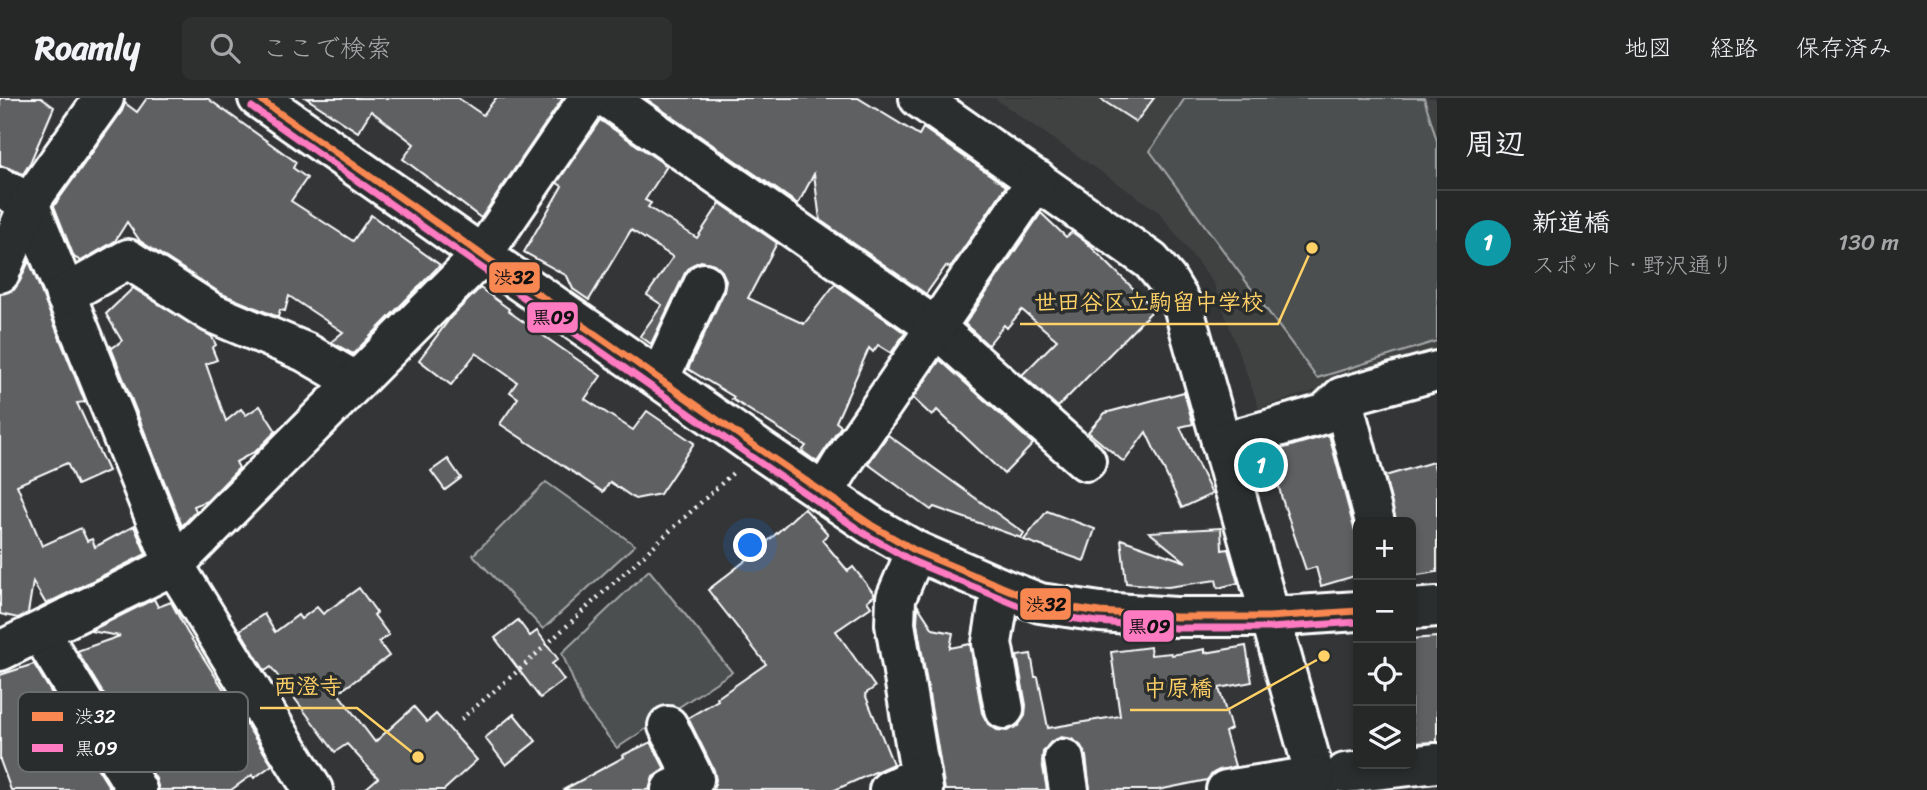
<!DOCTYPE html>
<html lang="ja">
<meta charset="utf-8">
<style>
body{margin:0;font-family:Sriracha,"Klee One",sans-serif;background:#2e3030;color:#f1f3f6}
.controls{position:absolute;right:21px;bottom:21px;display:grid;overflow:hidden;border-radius:10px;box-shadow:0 4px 10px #0003}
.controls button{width:63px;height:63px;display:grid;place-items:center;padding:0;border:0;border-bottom:2px solid #424445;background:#262828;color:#f1f3f6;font:35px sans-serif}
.you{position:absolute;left:751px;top:448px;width:24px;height:24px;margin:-18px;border:5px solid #fff;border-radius:50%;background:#1a73e8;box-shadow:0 0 0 10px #1a73e833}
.badge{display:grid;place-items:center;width:46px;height:46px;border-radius:50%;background:#bca0f2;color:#fff;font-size:23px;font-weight:700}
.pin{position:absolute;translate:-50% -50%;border:4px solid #fff;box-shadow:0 2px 7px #0006}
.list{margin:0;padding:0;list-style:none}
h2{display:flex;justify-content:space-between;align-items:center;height:91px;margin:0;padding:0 28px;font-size:30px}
h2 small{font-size:23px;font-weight:400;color:#a4a6a8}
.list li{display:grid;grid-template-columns:46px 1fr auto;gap:21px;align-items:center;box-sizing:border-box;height:105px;padding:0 28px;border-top:2px solid #424445}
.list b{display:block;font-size:26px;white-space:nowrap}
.list p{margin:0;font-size:23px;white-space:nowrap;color:#a4a6a8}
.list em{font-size:23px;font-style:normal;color:#a4a6a8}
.icon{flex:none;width:38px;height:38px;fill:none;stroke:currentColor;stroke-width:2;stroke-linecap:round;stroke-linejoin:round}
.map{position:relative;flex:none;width:1437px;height:692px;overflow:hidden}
header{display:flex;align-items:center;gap:42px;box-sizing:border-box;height:98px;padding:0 35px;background:#262828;border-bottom:2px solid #424445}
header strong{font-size:33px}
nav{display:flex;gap:38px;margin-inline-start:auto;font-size:24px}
.search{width:490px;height:63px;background:#2e3030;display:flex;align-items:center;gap:18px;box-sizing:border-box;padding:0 24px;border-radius:10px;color:#a4a6a8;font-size:26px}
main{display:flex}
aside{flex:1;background:#262828}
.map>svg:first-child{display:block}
</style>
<header>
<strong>Roamly</strong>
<div class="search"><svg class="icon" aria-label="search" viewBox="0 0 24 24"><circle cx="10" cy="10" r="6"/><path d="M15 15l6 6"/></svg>ここで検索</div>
<nav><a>地図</a><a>経路</a><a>保存済み</a></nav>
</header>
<main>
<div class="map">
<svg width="1437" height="692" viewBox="0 0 1437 692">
<rect width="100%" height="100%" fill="#333536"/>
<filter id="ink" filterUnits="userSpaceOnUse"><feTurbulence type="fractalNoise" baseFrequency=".0143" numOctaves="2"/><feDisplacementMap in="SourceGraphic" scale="14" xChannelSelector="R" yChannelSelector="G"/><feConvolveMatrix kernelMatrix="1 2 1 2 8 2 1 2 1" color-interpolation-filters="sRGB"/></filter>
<g filter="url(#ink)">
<polygon fill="#404243" points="994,0 1435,0 1437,8 1437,255 1259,310 1214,186 1159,114"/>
<g fill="#4c4f50" stroke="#a6a7a8" stroke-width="2">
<polygon points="1185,0 1424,0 1437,43 1437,243 1317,280 1150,53"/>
<polygon points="546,384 635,447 543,531 473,457"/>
<polygon points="649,472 732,574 617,650 583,607 562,555"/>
</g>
<g fill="#5f6162" stroke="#fff" stroke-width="2">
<polygon points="0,0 41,0 54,9 30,65 23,76 0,67"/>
<polygon points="147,0 207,0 296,64 293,70 307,80 291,103 353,143 371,117 440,167 353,256 331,244 343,234 289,198 285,213 280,212 278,219 222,196 140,143 127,124 115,143 81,163 74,159 54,108 122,13 125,5 137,14"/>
<polygon points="306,0 458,0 483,17 496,0 563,0 481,120 403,61 414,46 371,13 358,34"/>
<polygon points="645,0 858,0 919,37 923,30 1006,88 950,170 946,168 926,196 820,122 814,76 798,106"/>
<polygon points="1099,0 1154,0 1136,24"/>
<polygon points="600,22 667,68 645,102 651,105 648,109 697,140 720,105 777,145 748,200 804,226 835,186 905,235 891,255 878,247 873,254 869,250 836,324 841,328 817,364 802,353 806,348 732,301 734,299 688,271 724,194 726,182 722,173 714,166 701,163 692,167 685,175 651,246 640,238 662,207 647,197 673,159 631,132 589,202 573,191 567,178 524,154 562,88 557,85"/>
<polygon points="1041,115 1066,139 1072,134 1087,145 1154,211 1058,309 1022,277 1057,242 1022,212 1007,230 1004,227 988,247 965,226"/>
<polygon points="29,163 85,304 77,305 108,373 77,387 67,365 17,387 42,448 81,430 87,443 92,441 95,449 134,428 146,456 46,506 33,484 28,515 18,520 0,516 0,196 14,192 20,183"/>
<polygon points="133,190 212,239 216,247 212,250 217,262 206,266 226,323 241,311 246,317 260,308 276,333 256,353 236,364 239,370 207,403 194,408 196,413 182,428 110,247 112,250 122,243 106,216"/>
<polygon points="480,190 509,211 508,213 601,278 585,301 633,332 647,313 694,345 660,396 635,401 610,384 603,394 500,326 518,300 510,294 517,284 476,255 451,287 419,262 451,219"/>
<polygon points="940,262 1033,346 1004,376 937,312 932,318 913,300"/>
<polygon points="1184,294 1193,326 1180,329 1212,396 1182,410 1146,334 1124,364 1088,334 1105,315"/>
<polygon points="888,337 1024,435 1021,440 934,409 931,412 868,366"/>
<polygon points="1329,337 1354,430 1358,437 1358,477 1321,488 1316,469 1306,472 1282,401 1270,354"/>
<polygon points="448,361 461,380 445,392 431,373"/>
<polygon points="1433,364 1437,378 1437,474 1411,478 1411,424 1396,424 1385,378"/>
<polygon points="804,410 828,436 822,442 848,473 853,469 875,497 867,503 871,509 836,533 875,589 865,596 893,666 835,692 713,692 716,682 714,672 688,620 718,602 717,600 766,566 708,492 754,456"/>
<polygon points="1047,413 1095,431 1084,463 1024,442"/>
<polygon points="1221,430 1222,452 1228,451 1238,485 1218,490 1216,482 1168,489 1126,485 1121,441 1186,464 1149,434"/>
<polygon points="359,490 377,515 374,517 389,537 379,544 389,558 338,595 375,644 414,609 427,624 436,616 477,662 444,692 364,692 378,680 347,646 335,654 271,569 265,573 240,532 264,516 275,534 298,517 301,521 317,509 323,516"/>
<polygon points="154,501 158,509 171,504 187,534 272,667 254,680 252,677 231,692 159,692 156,681 77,553 120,538 90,533"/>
<polygon points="918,508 933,531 953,535 950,550 970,546 982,615 988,626 997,632 1007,633 1018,628 1025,618 1026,607 1017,558 1031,556 1035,579 1038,579 1048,630 1120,618 1111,554 1150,549 1151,557 1171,555 1172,557 1205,551 1205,555 1246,548 1252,584 1219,590 1231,631 1225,634 1235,668 1213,675 1207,682 1158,692 1090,692 1086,658 1081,648 1072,641 1061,639 1051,644 1043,654 1042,664 1047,692 945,692 917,525"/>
<polygon points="518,522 530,538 537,533 558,561 552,566 564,582 540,600 495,540"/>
<polygon points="1437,539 1437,644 1415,645 1411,620 1411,541"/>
<polygon points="34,566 83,647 111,692 11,692 0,662 0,577"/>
<polygon points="514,616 536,643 506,667 485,640"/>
<polygon points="651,644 665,671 653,679 649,692 563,692 624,659 623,657"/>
</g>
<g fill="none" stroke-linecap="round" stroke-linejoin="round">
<g stroke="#fff" stroke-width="44">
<g id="minor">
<polyline points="258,0 762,353 871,427 916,453 1001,490 1040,505 1100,514 1176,519 1269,519 1358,513"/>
<polyline points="607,0 935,229 1086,363"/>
<polyline points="919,0 1151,163 1167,182 1183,208 1319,692"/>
<polyline points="0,89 29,105 174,467 313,692"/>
<polyline points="0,175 29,105 104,0"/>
<polyline points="65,197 128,161 212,215 305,254 355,283"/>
<polyline points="660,279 704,185"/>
<polyline points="1342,299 1375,424"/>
<polyline points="1221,345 1324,316 1342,299 1437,273"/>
<polyline points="824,395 843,364 1037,82"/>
<polyline points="916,453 896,500 895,526 923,692"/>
<polyline points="1001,490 992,545 1004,611"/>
<polyline points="1411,511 1437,509"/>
<polyline points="40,534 137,692"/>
<polyline points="0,553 174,467 482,157 589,0"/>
<polyline points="668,628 694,681 671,692"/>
<polyline points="1064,661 1069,692"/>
<polyline points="1345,675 1437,665"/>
<polyline points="889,692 921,677"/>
<polyline points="1226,692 1315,678"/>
</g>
</g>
<polyline stroke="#fff" stroke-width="4.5" stroke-dasharray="2 5" stroke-linecap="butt" points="461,621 519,572 735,373"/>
<use href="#minor" stroke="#2a2d2e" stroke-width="38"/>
<g stroke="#2a2d2e" stroke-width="12">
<polyline id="bus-1" points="258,0 762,353 871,427 916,453 1040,505 1100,514 1176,519 1269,519 1358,513"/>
</g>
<g stroke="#2a2d2e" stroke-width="12">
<polyline id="bus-2" points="252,9 756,362 865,436 912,463 1036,515 1098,524 1176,530 1269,530 1358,524"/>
</g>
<use href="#bus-1" stroke="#f88751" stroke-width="7"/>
<use href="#bus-2" stroke="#fe7ac1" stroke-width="7"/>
</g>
</g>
<rect x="18" y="594" width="230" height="80" rx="10" fill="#2a2d2e" stroke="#6a6c6d" stroke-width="2"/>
<rect x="32" y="614" width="31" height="9" fill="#f88751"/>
<rect x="32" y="646" width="31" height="8" fill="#fe7ac1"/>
<g font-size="19" fill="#fff">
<text x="75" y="625">渋32</text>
<text x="75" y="657">黒09</text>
</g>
<path fill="none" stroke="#ffd166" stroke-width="2.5" d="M1312 150L1278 226H1020M418 659L357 610H260M1324 558L1227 612H1130"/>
<g fill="#ffd166" stroke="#2a2d2e" stroke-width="2.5">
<circle cx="1312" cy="150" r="7"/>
<circle cx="418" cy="659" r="7"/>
<circle cx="1324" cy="558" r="7"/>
</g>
<g font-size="23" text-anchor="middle" font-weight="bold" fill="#ffd166" stroke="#2a2d2e" stroke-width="7" stroke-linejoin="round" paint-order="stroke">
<text x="1149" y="212">世田谷区立駒留中学校</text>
<text x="308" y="596">西澄寺</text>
<text x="1178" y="598">中原橋</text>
</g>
<g stroke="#2a2d2e" stroke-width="2.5">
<rect x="488" y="163" width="53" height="33" rx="7" fill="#f88751"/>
<rect x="526" y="203" width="53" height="33" rx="7" fill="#fe7ac1"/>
<rect x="1019" y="489" width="53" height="34" rx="7" fill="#f88751"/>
<rect x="1122" y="511" width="53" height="34" rx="7" fill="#fe7ac1"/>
</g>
<g font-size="19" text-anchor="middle" font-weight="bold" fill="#111">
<text x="514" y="186">渋32</text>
<text x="553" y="226">黒09</text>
<text x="1046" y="513">渋32</text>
<text x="1149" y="535">黒09</text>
</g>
</svg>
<div class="controls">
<button>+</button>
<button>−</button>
<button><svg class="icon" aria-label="locate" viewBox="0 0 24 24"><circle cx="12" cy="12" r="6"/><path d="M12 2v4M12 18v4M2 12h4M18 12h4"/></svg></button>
<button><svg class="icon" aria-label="layers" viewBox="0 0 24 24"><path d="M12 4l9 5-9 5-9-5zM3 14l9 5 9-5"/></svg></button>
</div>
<div class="you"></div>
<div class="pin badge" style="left:1261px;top:367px;background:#0f9aa8">1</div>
</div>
<aside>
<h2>周辺<small></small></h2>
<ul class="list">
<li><span class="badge" style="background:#0f9aa8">1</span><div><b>新道橋</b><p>スポット · 野沢通り</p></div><em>130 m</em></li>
</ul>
</aside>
</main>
